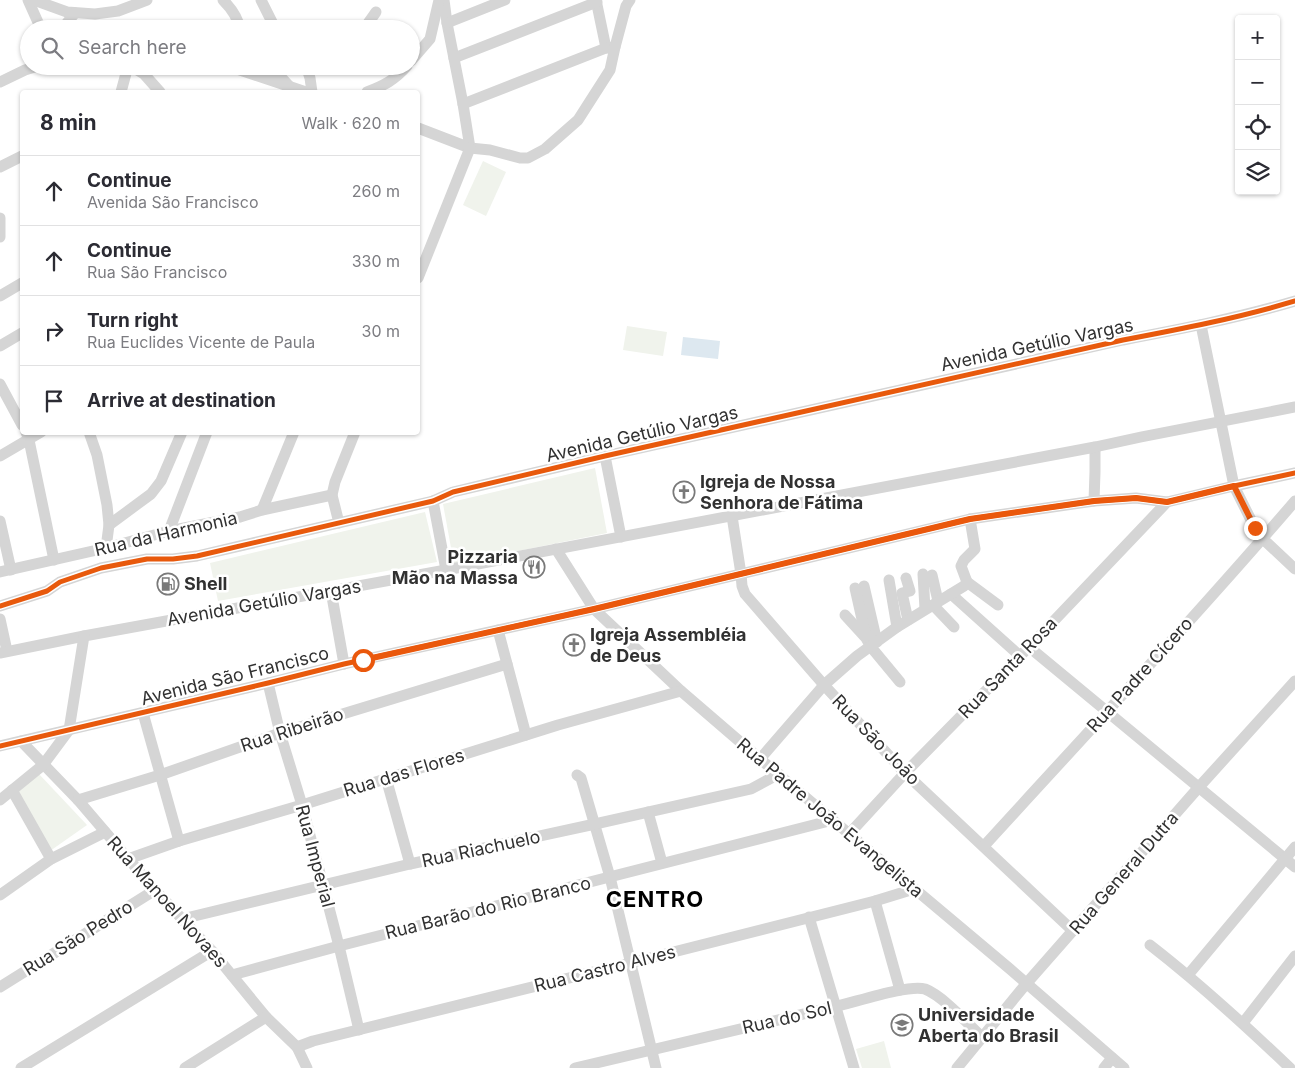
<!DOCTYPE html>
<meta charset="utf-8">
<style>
body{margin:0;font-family:Inter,sans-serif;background:#f2f2f3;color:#2b2b33}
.controls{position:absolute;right:15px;top:15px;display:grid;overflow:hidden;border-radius:5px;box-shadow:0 1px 4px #0004}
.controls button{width:45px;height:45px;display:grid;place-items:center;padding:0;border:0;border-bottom:1px solid #e1e1e2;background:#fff;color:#2b2b33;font:25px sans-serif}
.stop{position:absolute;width:15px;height:15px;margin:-11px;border:4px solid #ea580c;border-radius:50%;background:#fff}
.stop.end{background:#ea580c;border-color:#fff;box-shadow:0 1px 5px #0008}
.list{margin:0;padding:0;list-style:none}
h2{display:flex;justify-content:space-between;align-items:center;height:65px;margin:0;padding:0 20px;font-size:21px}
h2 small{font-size:16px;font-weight:400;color:#7c7c81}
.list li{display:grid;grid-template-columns:32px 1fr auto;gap:15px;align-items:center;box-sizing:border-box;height:70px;padding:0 20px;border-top:1px solid #e1e1e2}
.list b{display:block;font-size:19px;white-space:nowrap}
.list p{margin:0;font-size:16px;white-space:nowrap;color:#7c7c81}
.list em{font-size:16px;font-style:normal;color:#7c7c81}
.icon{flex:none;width:28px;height:28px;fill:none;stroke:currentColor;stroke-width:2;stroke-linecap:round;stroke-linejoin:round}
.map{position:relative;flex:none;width:1295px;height:1068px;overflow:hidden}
.search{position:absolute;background:#fff;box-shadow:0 1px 4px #0004;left:20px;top:20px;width:400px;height:55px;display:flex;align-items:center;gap:12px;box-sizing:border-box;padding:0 18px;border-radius:28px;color:#7c7c81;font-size:19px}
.panel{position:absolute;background:#fff;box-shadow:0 1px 4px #0004;left:20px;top:90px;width:400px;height:345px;border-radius:5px}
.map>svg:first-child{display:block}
</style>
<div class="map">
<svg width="1295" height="1068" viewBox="0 0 1295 1068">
<rect width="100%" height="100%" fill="#fff"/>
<g fill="#f0f3ec">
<polygon points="483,161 506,172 486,216 463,205"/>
<polygon points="627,326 667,332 663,356 623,350"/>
<polygon points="595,468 607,533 454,564 443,504"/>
<polygon points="425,512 437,562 218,601 210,563"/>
<polygon points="38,773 87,825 50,851 18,792"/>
<polygon points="884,1041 891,1068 862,1068 856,1049"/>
</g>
<polygon fill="#dde8f0" points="683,337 720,341 718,359 681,355"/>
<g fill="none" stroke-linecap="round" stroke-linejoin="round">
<g stroke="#d5d5d5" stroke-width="11">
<polyline points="28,0 41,29"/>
<polyline points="34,0 67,12 95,14 118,11 147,0"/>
<path d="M223,0C231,8 238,18 240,29"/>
<polyline points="261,0 273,24 278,29"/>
<polyline points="444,0 447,23 463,104 470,148"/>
<polyline points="596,0 606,48"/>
<polyline points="447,23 505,0"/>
<polyline points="62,29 75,13"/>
<polyline points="364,29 376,12"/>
<polyline points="454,58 597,2"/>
<polyline points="411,61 430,39 439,0"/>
<polyline points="131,66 144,74 160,92"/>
<polyline points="228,66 306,92"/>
<polyline points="271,66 289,86"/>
<polyline points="306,66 310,78 312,92"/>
<polyline points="0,82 25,70 38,66"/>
<polyline points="121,92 128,66"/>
<path d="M367,92C383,86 395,80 407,66"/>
<polyline points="463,104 606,48 615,47"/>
<polyline points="418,128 470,148 490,150 520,158 528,158 545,149 578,120 610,70 615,47 626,6 630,0"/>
<polyline points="0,167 22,156"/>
<polyline points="0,218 0,237"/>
<polyline points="418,278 470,148"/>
<polyline points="0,296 22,283"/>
<polyline points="1201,325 1234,486 1255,528 1263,539 1295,569"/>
<polyline points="0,346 22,333"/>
<polyline points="0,384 22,425"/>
<polyline points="26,432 29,440 54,560"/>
<polyline points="89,432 97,455 107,505 109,525 106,548"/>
<polyline points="0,456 41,432"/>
<polyline points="605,456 621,537"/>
<polyline points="433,501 446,570"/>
<polyline points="1094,501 1095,472 1095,447"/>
<polyline points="262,510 294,432"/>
<polyline points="732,516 741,574 742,586 745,594 824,685 905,773 1073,931"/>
<polyline points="0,521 11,570"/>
<polyline points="339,523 332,495 335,482 355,432"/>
<polyline points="109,525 151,494 161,481 182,432"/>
<polyline points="169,531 207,432"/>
<polyline points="556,549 594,609 681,691 760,759 1010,969 1124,1068"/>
<polyline points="0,572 106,548 169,531 240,517 262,510 332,495"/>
<polyline points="923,574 925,609"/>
<polyline points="932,575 938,601"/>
<polyline points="906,578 910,591 902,593 908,620"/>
<polyline points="889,580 897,627"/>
<polyline points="967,582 998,605"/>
<polyline points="864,586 877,642"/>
<polyline points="855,588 866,637"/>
<polyline points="331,591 344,664"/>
<polyline points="951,594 1020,656"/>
<polyline points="933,605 954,627"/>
<path d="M0,606L47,591L60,582L101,568L147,559H173L197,556L433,501L453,492L605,456L1123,340C1181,329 1238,318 1295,301"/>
<polyline points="845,615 866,638 871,647 900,682"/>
<polyline points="0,619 7,651"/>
<polyline points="498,630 526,735"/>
<polyline points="1029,647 1295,867"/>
<polyline points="0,653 84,636 446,570 1095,447 1141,437 1295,407"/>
<polyline points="268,683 280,733 302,805 339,946 359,1030"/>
<polyline points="143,713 179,841"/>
<polyline points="21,741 78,800 155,890 212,951 266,1017 297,1047 307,1068"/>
<polyline points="0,746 268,683 344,664 594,609 970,519 1094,501 1136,498 1167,502 1234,486 1295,473"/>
<polyline points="760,759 824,685 857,656 897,627 964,586 967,582 961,566 964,560 975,549 970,519"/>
<polyline points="577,775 581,778 610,877 656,1068"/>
<polyline points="386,778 410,864"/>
<polyline points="12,790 51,859"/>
<polyline points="0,800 43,765 69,730 84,636"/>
<polyline points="78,800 160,775 280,733 507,664"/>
<polyline points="648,812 662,863"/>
<polyline points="849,834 905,773 1029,647 1167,502"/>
<path d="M984,846C1088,732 1194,619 1295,501"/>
<polyline points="128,859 179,841 302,805 558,725 681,691"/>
<polyline points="0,895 51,859 105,832"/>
<polyline points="875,901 900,990"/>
<polyline points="809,917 854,1068"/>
<polyline points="182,919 410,864 595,824 751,789 779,774"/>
<path d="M1150,945C1199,983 1245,1025 1290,1068"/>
<polyline points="232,975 339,946 833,820"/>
<polyline points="1188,975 1295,847"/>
<polyline points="0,987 155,890"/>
<polyline points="1243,1023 1295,956"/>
<polyline points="297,1047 313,1041 630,963 875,901 914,889"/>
<polyline points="21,1068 212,951"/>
<polyline points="185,1068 266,1017"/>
<path d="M575,1068C661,1047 747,1027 833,1007C853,1003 908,984 925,989C943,996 968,1024 983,1038"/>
<polyline points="957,1068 1026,984 1199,787 1295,681"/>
<polyline points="1104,1068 1112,1058"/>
</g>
<g stroke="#fff" stroke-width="8">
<g id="cycleway">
<path d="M0,606L47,591L60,582L101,568L147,559H173L197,556L433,501L453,492L605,456L1123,340C1181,329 1238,318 1295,301"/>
<polyline points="0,746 268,683 344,664 594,609 970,519 1094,501 1136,498 1167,502 1234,486 1295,473"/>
</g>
</g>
<use href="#cycleway" stroke="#e8590c" stroke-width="5"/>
</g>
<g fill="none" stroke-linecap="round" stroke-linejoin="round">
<polyline stroke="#ea580c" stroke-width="6" points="363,660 594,609 970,519 1094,501 1136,498 1167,502 1234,486 1255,528"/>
</g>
<defs>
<g id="church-ring" transform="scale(1.125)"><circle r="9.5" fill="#fff" stroke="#797979" stroke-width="1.5"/><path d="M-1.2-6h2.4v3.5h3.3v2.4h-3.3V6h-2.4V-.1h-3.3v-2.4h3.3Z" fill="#797979"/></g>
<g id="restaurant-ring" transform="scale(1.125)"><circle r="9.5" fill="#fff" stroke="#797979" stroke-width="1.5"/><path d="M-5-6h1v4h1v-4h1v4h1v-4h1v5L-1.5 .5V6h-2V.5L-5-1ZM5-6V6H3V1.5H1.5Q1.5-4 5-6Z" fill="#797979"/></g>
<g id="fuel-ring" transform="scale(1.125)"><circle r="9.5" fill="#fff" stroke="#797979" stroke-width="1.5"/><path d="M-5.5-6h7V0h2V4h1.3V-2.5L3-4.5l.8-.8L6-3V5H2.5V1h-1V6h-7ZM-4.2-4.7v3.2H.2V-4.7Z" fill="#797979"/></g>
<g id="university-ring" transform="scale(1.125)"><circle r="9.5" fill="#fff" stroke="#797979" stroke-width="1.5"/><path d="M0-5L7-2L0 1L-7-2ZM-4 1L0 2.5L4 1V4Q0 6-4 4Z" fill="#797979"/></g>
</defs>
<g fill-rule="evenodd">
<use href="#church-ring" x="684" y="492"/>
<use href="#restaurant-ring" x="534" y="567"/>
<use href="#fuel-ring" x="168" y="584"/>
<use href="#church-ring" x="574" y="645"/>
<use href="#university-ring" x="902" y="1025"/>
</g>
<g text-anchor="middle" stroke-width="5" stroke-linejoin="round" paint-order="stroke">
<g font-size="18" fill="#313131" stroke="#fff">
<text transform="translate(1037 345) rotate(-12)" y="6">Avenida Getúlio Vargas</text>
<text transform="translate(642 434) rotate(-13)" y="6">Avenida Getúlio Vargas</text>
<text transform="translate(166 534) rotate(-13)" y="6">Rua da Harmonia</text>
<text transform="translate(264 603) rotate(-10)" y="6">Avenida Getúlio Vargas</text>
<text transform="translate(1008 668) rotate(-46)" y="6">Rua Santa Rosa</text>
<text transform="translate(1140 675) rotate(-48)" y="6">Rua Padre Cícero</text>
<text transform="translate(235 676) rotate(-14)" y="6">Avenida São Francisco</text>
<text transform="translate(292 730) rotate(-18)" y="6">Rua Ribeirão</text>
<text transform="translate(876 740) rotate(46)" y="6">Rua São João</text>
<text transform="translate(404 773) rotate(-17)" y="6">Rua das Flores</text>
<text transform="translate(830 818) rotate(40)" y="6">Rua Padre João Evangelista</text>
<text transform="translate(481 849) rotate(-12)" y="6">Rua Riachuelo</text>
<text transform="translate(315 856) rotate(75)" y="6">Rua Imperial</text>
<text transform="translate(1124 873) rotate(-49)" y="6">Rua General Dutra</text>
<text transform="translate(167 902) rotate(48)" y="6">Rua Manoel Novaes</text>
<text transform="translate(488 908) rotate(-14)" y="6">Rua Barão do Rio Branco</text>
<text transform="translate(78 938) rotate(-32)" y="6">Rua São Pedro</text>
<text transform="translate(605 969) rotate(-14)" y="6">Rua Castro Alves</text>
<text transform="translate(787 1018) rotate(-13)" y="6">Rua do Sol</text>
</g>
<g font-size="18" font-weight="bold" fill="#313131" stroke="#fff" text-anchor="start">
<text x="700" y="488">Igreja de Nossa<tspan x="700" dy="21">Senhora de Fátima</tspan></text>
<text x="518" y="563" text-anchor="end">Pizzaria<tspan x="518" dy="21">Mão na Massa</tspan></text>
<text x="184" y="590">Shell</text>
<text x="590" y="641">Igreja Assembléia<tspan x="590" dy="21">de Deus</tspan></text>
<text x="918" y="1021">Universidade<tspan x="918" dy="21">Aberta do Brasil</tspan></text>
</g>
<g font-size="22" font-weight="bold" letter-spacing="1" fill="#000" stroke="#fff">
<text x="655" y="907">CENTRO</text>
</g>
</g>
</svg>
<div class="controls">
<button>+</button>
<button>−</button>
<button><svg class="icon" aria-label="locate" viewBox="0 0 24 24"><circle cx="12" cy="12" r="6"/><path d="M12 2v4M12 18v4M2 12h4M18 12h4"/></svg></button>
<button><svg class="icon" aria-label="layers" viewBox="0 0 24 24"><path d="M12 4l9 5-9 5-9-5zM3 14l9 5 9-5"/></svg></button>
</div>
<div class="stop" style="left:363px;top:660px"></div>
<div class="stop end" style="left:1255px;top:528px"></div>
<div class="search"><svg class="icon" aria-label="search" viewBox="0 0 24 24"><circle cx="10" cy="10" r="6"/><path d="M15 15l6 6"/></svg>Search here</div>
<section class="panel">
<h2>8 min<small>Walk · 620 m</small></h2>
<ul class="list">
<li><svg class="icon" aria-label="ahead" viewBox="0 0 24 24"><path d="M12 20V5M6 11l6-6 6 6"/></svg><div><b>Continue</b><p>Avenida São Francisco</p></div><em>260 m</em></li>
<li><svg class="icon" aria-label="ahead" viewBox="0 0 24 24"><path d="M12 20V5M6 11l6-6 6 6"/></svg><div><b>Continue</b><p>Rua São Francisco</p></div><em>330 m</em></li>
<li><svg class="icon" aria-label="right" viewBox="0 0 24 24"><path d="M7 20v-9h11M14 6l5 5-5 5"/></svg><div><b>Turn right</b><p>Rua Euclides Vicente de Paula</p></div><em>30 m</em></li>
<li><svg class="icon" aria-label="arrive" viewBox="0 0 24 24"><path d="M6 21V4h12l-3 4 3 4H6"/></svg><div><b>Arrive at destination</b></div></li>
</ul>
</section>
</div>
